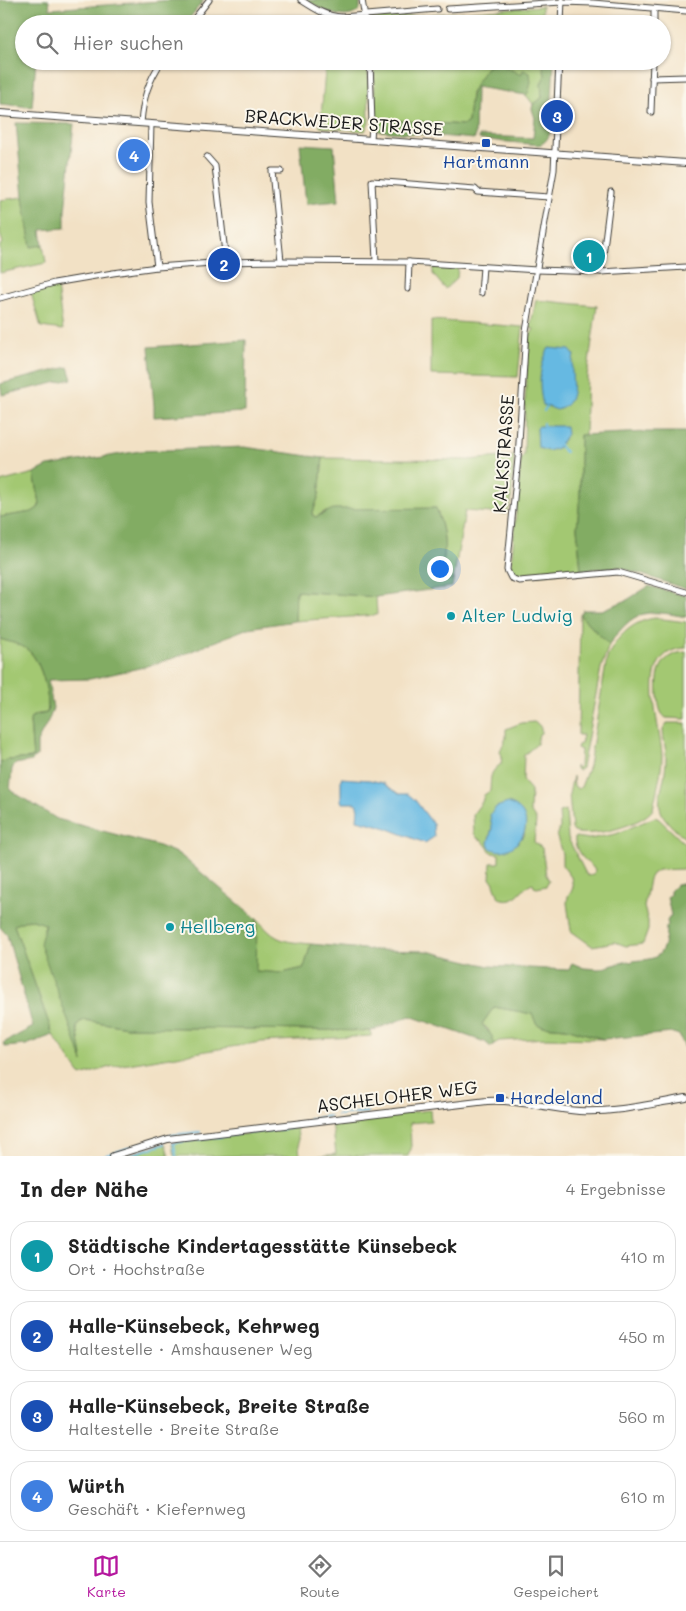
<!DOCTYPE html>
<html lang="de">
<meta charset="utf-8">
<style>
body{margin:0;font-family:Mali,sans-serif;background:#f2f2f2;color:#222}
.you{position:absolute;left:439px;top:568px;width:18px;height:18px;margin:-12px;border:4px solid #fff;border-radius:50%;background:#1a73e8;box-shadow:0 0 0 8px #1a73e833}
.badge{display:grid;place-items:center;width:32px;height:32px;border-radius:50%;background:#b5179e;color:#fff;font-size:16px;font-weight:700}
.pin{position:absolute;translate:-50% -50%;border:2px solid #fff;box-shadow:0 1px 5px #0006}
.list{margin:0;padding:0;list-style:none}
h2{display:flex;justify-content:space-between;align-items:center;height:65px;margin:0;padding:0 20px;font-size:21px}
h2 small{font-size:16px;font-weight:400;color:#767676}
.list li{display:grid;grid-template-columns:32px 1fr auto;gap:15px;align-items:center;box-sizing:border-box;height:70px;margin:0 10px 10px;padding:0 10px;border:1px solid #e0e0e0;border-radius:20px}
.list b{display:block;font-size:19px;white-space:nowrap}
.list p{margin:0;font-size:16px;white-space:nowrap;color:#767676}
.list em{font-size:16px;font-style:normal;color:#767676}
.icon{flex:none;width:28px;height:28px;fill:none;stroke:currentColor;stroke-width:2;stroke-linecap:round;stroke-linejoin:round}
.map{position:relative;flex:none;width:686px;height:1156px;overflow:hidden}
.search{position:absolute;background:#fff;box-shadow:0 1px 4px #0004;left:15px;right:15px;top:15px;height:55px;display:flex;align-items:center;gap:12px;box-sizing:border-box;padding:0 18px;border-radius:28px;color:#767676;font-size:19px}
.sheet{height:385px;background:#fff}
nav{display:flex;justify-content:space-around;align-items:center;box-sizing:border-box;height:70px;border-top:1px solid #e0e0e0;background:#fff;font-size:14px;color:#767676}
nav a{display:grid;justify-items:center;gap:2px}
nav .on{color:#b5179e}
.map>svg:first-child{display:block}
</style>
<div class="map">
<svg width="686" height="1156" viewBox="0 0 686 1156">
<rect width="100%" height="100%" fill="#fbf7ec"/>
<filter id="ink" filterUnits="userSpaceOnUse"><feTurbulence type="fractalNoise" baseFrequency=".02" numOctaves="2"/><feDisplacementMap in="SourceGraphic" scale="10" xChannelSelector="R" yChannelSelector="G"/><feConvolveMatrix kernelMatrix="1 2 1 2 8 2 1 2 1" color-interpolation-filters="sRGB"/></filter>
<filter id="wash" filterUnits="userSpaceOnUse"><feTurbulence type="fractalNoise" baseFrequency=".0096" numOctaves="4" result="noise"/><feDisplacementMap in="SourceGraphic" scale="20" xChannelSelector="R" yChannelSelector="G"/><feGaussianBlur stdDeviation="1.12" result="paint"/><feColorMatrix in="noise" values="0 0 0 0 0 0 0 0 0 0 0 0 0 0 0 0 0 1.4 0 .05"/><feComposite in="paint" operator="in"/></filter>
<g filter="url(#wash)">
<rect width="100%" height="100%" fill="#f2e1c5"/>
<g fill="#a3c872" stroke="#607247" fill-rule="evenodd">
<polygon points="542,6 542,14 547,17 545,24 370,24 369,19"/>
<polygon points="326,61 368,61 369,122 365,131 320,127"/>
<polygon points="374,61 542,61 545,75 542,98 533,104 526,95 528,93 521,75 488,66 471,93 468,122 464,125 375,119"/>
<polygon points="23,197 31,246 43,245 46,263 0,273 0,245 3,243 0,234 0,200"/>
<polygon points="433,267 458,268 457,278 445,289 433,274"/>
<polygon points="57,287 63,330 41,327 31,293"/>
<polygon points="536,300 597,306 587,376 585,435 580,435 580,497 577,528 581,570 521,577 513,573 511,567 521,458 524,455 525,401 529,337 534,329 530,328"/>
<polygon points="431,320 523,327 518,377 431,375"/>
<path d="M514,456L511,504L506,514L465,511L454,576L451,580L440,582C446,551 447,537 436,508L324,512L316,517L312,515L319,495L323,458L468,460Z"/>
<polygon points="34,473 40,503 38,508 32,512 0,517 0,482"/>
<polygon points="295,591 376,597 377,615 295,621"/>
<polygon points="580,615 609,645 601,668 582,768 579,770 577,770 575,766 578,768 580,766 581,750 577,748 578,745 581,744 583,735 578,735"/>
<path d="M655,618L686,622V648C633,650 661,725 662,756C662,773 656,792 653,809C643,825 592,838 574,832L572,829L569,794L573,776L574,786L578,789L581,787L589,766L607,658C616,637 632,621 655,618Z"/>
<path d="M0,639C9,642 22,644 29,651C41,662 51,698 47,713L38,714L31,717L30,723L33,758L9,760L0,763Z"/>
<path d="M686,652V719L666,718C659,713 659,705 658,696C656,675 659,653 686,652Z"/>
<path d="M534,722C539,724 542,727 541,733L539,734L537,744L524,755L523,781L531,790L530,811L536,820L534,842L542,848L546,875L549,880L546,886L537,888L534,887L533,883C520,887 517,905 499,898L493,881L490,879L491,863H499V854L492,853L482,840L477,838L474,833L473,814L482,802L484,795L490,791C491,777 489,773 501,764L502,756L500,751L506,738V729L521,723ZM525,825L524,836L488,843L492,828Z"/>
<path d="M667,723H686V839C642,804 666,800 666,757C666,747 663,739 663,730Z"/>
<path d="M566,810L568,838L586,874L589,876L594,874L595,869C586,862 573,850 575,837L589,839L616,834L655,817L659,819L686,845V871L684,869L658,870L652,874L649,879L644,907L648,921V930L643,944L626,946L615,942L592,946L571,931L567,903L568,896L573,888L571,877L562,865V854L557,837L560,827L559,812Z"/>
<polygon points="29,919 45,923 82,1058 77,1027 80,1022 85,1020 127,1027 371,1031 371,1036 261,1042 110,1067 81,1076 53,1035 14,925"/>
<path d="M257,919C277,942 282,941 311,944L304,968L282,973L255,971Z"/>
<polygon points="494,1007 533,1014 536,1023 541,1026 566,1028 603,1039 546,1038 499,1041 494,1044 488,1029 482,1024"/>
<polygon points="430,1110 431,1121 410,1123 411,1148 408,1156 319,1156 336,1154 332,1122"/>
<polygon points="297,1128 300,1156 174,1156 172,1144 174,1142"/>
<polygon points="163,1144 166,1145 169,1156 123,1156"/>
</g>
<g fill="#82ac64" stroke="#4f6440">
<polygon points="0,0 49,0 50,9 174,0 204,0 185,24 24,24 24,61 36,61 32,107 0,104"/>
<path d="M307,0H360V9C347,25 320,9 307,0Z"/>
<path d="M542,61H554L551,115H549V123L551,124C551,133 548,142 539,145L479,139V136L533,138L535,118L532,109L533,104L542,98L541,84L545,75Z"/>
<path d="M501,64L521,75L523,70L530,73L531,83L528,93L526,95L476,87L475,139L378,131L376,129L375,119L464,125L468,122C471,92 470,90 488,66Z"/>
<polygon points="16,123 74,124 65,211 65,228 41,230 43,245 31,247 23,197"/>
<polygon points="300,144 334,146 339,201 306,204"/>
<polygon points="246,340 245,412 154,417 154,406 149,347"/>
<polygon points="68,367 72,379 2,395 0,384"/>
<polygon points="648,432 686,432 686,589 619,567 581,570 577,528 580,497 580,435"/>
<path d="M244,447L323,458L319,495L312,515L316,517L333,509L436,508C447,538 446,550 440,581L451,580L454,576L452,587L376,597L296,591L295,621L248,628L177,657L144,667L90,679L48,680L53,708L50,717L37,742V756L32,761L15,764L12,769L10,790L57,819L156,845L179,854L257,919L256,971L282,973L304,968L311,944L374,950L427,951L489,966L569,970L572,963L584,968L599,969L628,961L630,962C638,959 645,961 653,958C665,954 666,937 666,927L668,925L667,921L671,915L667,897L670,895V891L676,885L686,883V1050L679,1035L673,1033L603,1039L566,1028L541,1026L536,1023L532,1014L494,1007L482,1024L492,1036L494,1044L491,1047L485,1042L410,1016L371,1031L127,1027L85,1020L80,1022L77,1027L83,1062L40,944L45,924L29,919L14,925L53,1035L26,1045L5,1047L3,1043L33,1027L7,935L0,927V763L9,760L33,758L30,720L33,716L47,713C51,698 41,661 29,651C22,644 9,642 0,639V517L32,512L38,508L40,503L34,473L48,466L140,451Z"/>
<path d="M649,586L686,596V617C646,609 634,609 609,645L580,615L583,610H602L627,600Z"/>
</g>
<g fill="#66b9e2" stroke="#416a7f">
<path d="M549,348L570,350L574,355C573,361 572,366 572,372C573,387 575,405 557,410L543,405C538,385 539,365 549,348Z"/>
<polygon points="539,426 566,426 567,434 558,448 548,451 538,448 537,428"/>
<polygon points="341,778 370,780 383,783 399,794 408,794 415,800 433,824 434,837 425,843 381,826 357,820 358,809 356,803 342,803 341,800"/>
<path d="M508,803C547,816 513,865 489,847L488,843L492,828L490,815L496,807Z"/>
</g>
<g fill="none" stroke-linecap="round" stroke-linejoin="round">
<g stroke="#66b9e2" stroke-width="2">
<polyline points="544,411 546,407"/>
<polyline points="543,423 543,426"/>
<polyline points="560,446 565,452"/>
<polyline points="337,1115 367,1112"/>
<polyline points="310,1119 330,1116"/>
<polyline points="248,1133 291,1128"/>
<polyline points="170,1135 200,1132"/>
<polyline points="173,1143 239,1134"/>
<polyline points="174,1144 176,1156"/>
<polyline points="106,1155 166,1136"/>
<polyline points="126,1156 164,1144"/>
</g>
</g>
</g>
<g filter="url(#ink)">
<g fill="none" stroke-linecap="round" stroke-linejoin="round">
<g stroke="#3c3a35" stroke-width="7">
<g id="minor">
<path d="M301,0C315,9 325,16 342,17L437,9"/>
<polyline points="362,0 366,24"/>
<polyline points="448,9 562,2 593,3 686,11"/>
<polyline points="190,24 209,0"/>
<polyline points="561,24 562,0"/>
<polyline points="654,24 654,9"/>
<polyline points="370,61 372,124 371,140"/>
<polyline points="559,61 554,170 526,331 518,458 507,570 511,578 519,581 618,572 686,592"/>
<polyline points="652,78 686,77"/>
<polyline points="651,112 653,61"/>
<path d="M141,123C143,99 148,81 162,61"/>
<polyline points="151,124 149,202 157,267"/>
<polyline points="207,157 215,166 226,262"/>
<polyline points="281,261 272,171 281,171"/>
<polyline points="376,261 372,181 475,189 478,192 549,197"/>
<polyline points="601,272 611,192"/>
<polyline points="408,289 409,262"/>
<polyline points="481,293 483,267"/>
<polyline points="0,298 54,283 113,273 157,267 226,262 281,261 409,262 537,270 601,272 686,267"/>
</g>
</g>
<g stroke="#3c3a35" stroke-width="8">
<g id="tertiary">
<polyline points="0,113 686,163"/>
<path d="M113,1156L168,1139L487,1101C518,1099 549,1109 579,1111C615,1113 651,1104 686,1098"/>
</g>
</g>
<use href="#minor" stroke="#fff" stroke-width="5"/>
<use href="#tertiary" stroke="#fff" stroke-width="6"/>
</g>
</g>
<g fill="#1a4fb4" stroke="#fbf7ec" stroke-width="2">
<rect x="481" y="138" width="10" height="10" rx="2.5"/>
<rect x="495" y="1093" width="10" height="10" rx="2.5"/>
</g>
<g fill="#0f9aa8" stroke="#fbf7ec" stroke-width="2">
<circle cx="451" cy="616" r="5"/>
<circle cx="170" cy="927" r="5"/>
</g>
<g text-anchor="middle" stroke-width="4" stroke-linejoin="round" paint-order="stroke">
<g font-size="18" fill="#1c1c1c" stroke="#fbf7ec">
<text transform="translate(344 123) rotate(4)" y="6">BRACKWEDER STRASSE</text>
<text transform="translate(504 454) rotate(-86)" y="6">KALKSTRASSE</text>
<text transform="translate(397 1097) rotate(-7)" y="6">ASCHELOHER WEG</text>
</g>
<g font-size="18" fill="#164399" stroke="#fbf7ec">
<text x="486" y="168">Hartmann</text>
<text x="510" y="1104" text-anchor="start">Hardeland</text>
</g>
<g font-size="18" fill="#0d838f" stroke="#fbf7ec" text-anchor="start">
<text x="461" y="622">Alter Ludwig</text>
<text x="180" y="933">Hellberg</text>
</g>
</g>
</svg>
<div class="you"></div>
<div class="pin badge" style="left:589px;top:256px;background:#0f9aa8">1</div>
<div class="pin badge" style="left:224px;top:264px;background:#1a4fb4">2</div>
<div class="pin badge" style="left:557px;top:116px;background:#1a4fb4">3</div>
<div class="pin badge" style="left:134px;top:155px;background:#3f7fe0">4</div>
<div class="search"><svg class="icon" aria-label="search" viewBox="0 0 24 24"><circle cx="10" cy="10" r="6"/><path d="M15 15l6 6"/></svg>Hier suchen</div>
</div>
<section class="sheet">
<h2>In der Nähe<small>4 Ergebnisse</small></h2>
<ul class="list">
<li><span class="badge" style="background:#0f9aa8">1</span><div><b>Städtische Kindertagesstätte Künsebeck</b><p>Ort · Hochstraße</p></div><em>410 m</em></li>
<li><span class="badge" style="background:#1a4fb4">2</span><div><b>Halle-Künsebeck, Kehrweg</b><p>Haltestelle · Amshausener Weg</p></div><em>450 m</em></li>
<li><span class="badge" style="background:#1a4fb4">3</span><div><b>Halle-Künsebeck, Breite Straße</b><p>Haltestelle · Breite Straße</p></div><em>560 m</em></li>
<li><span class="badge" style="background:#3f7fe0">4</span><div><b>Würth</b><p>Geschäft · Kiefernweg</p></div><em>610 m</em></li>
</ul>
</section>
<nav>
<a class="on"><svg class="icon" aria-label="map" viewBox="0 0 24 24"><path d="M3 6l6-2 6 2 6-2v14l-6 2-6-2-6 2zM9 4v14M15 6v14"/></svg>Karte</a>
<a><svg class="icon" aria-label="directions" viewBox="0 0 24 24"><path d="M12 3l9 9-9 9-9-9zM9 14v-3h6M13 9l2 2-2 2"/></svg>Route</a>
<a><svg class="icon" aria-label="saved" viewBox="0 0 24 24"><path d="M7 4h10v16l-5-4-5 4z"/></svg>Gespeichert</a>
</nav>
